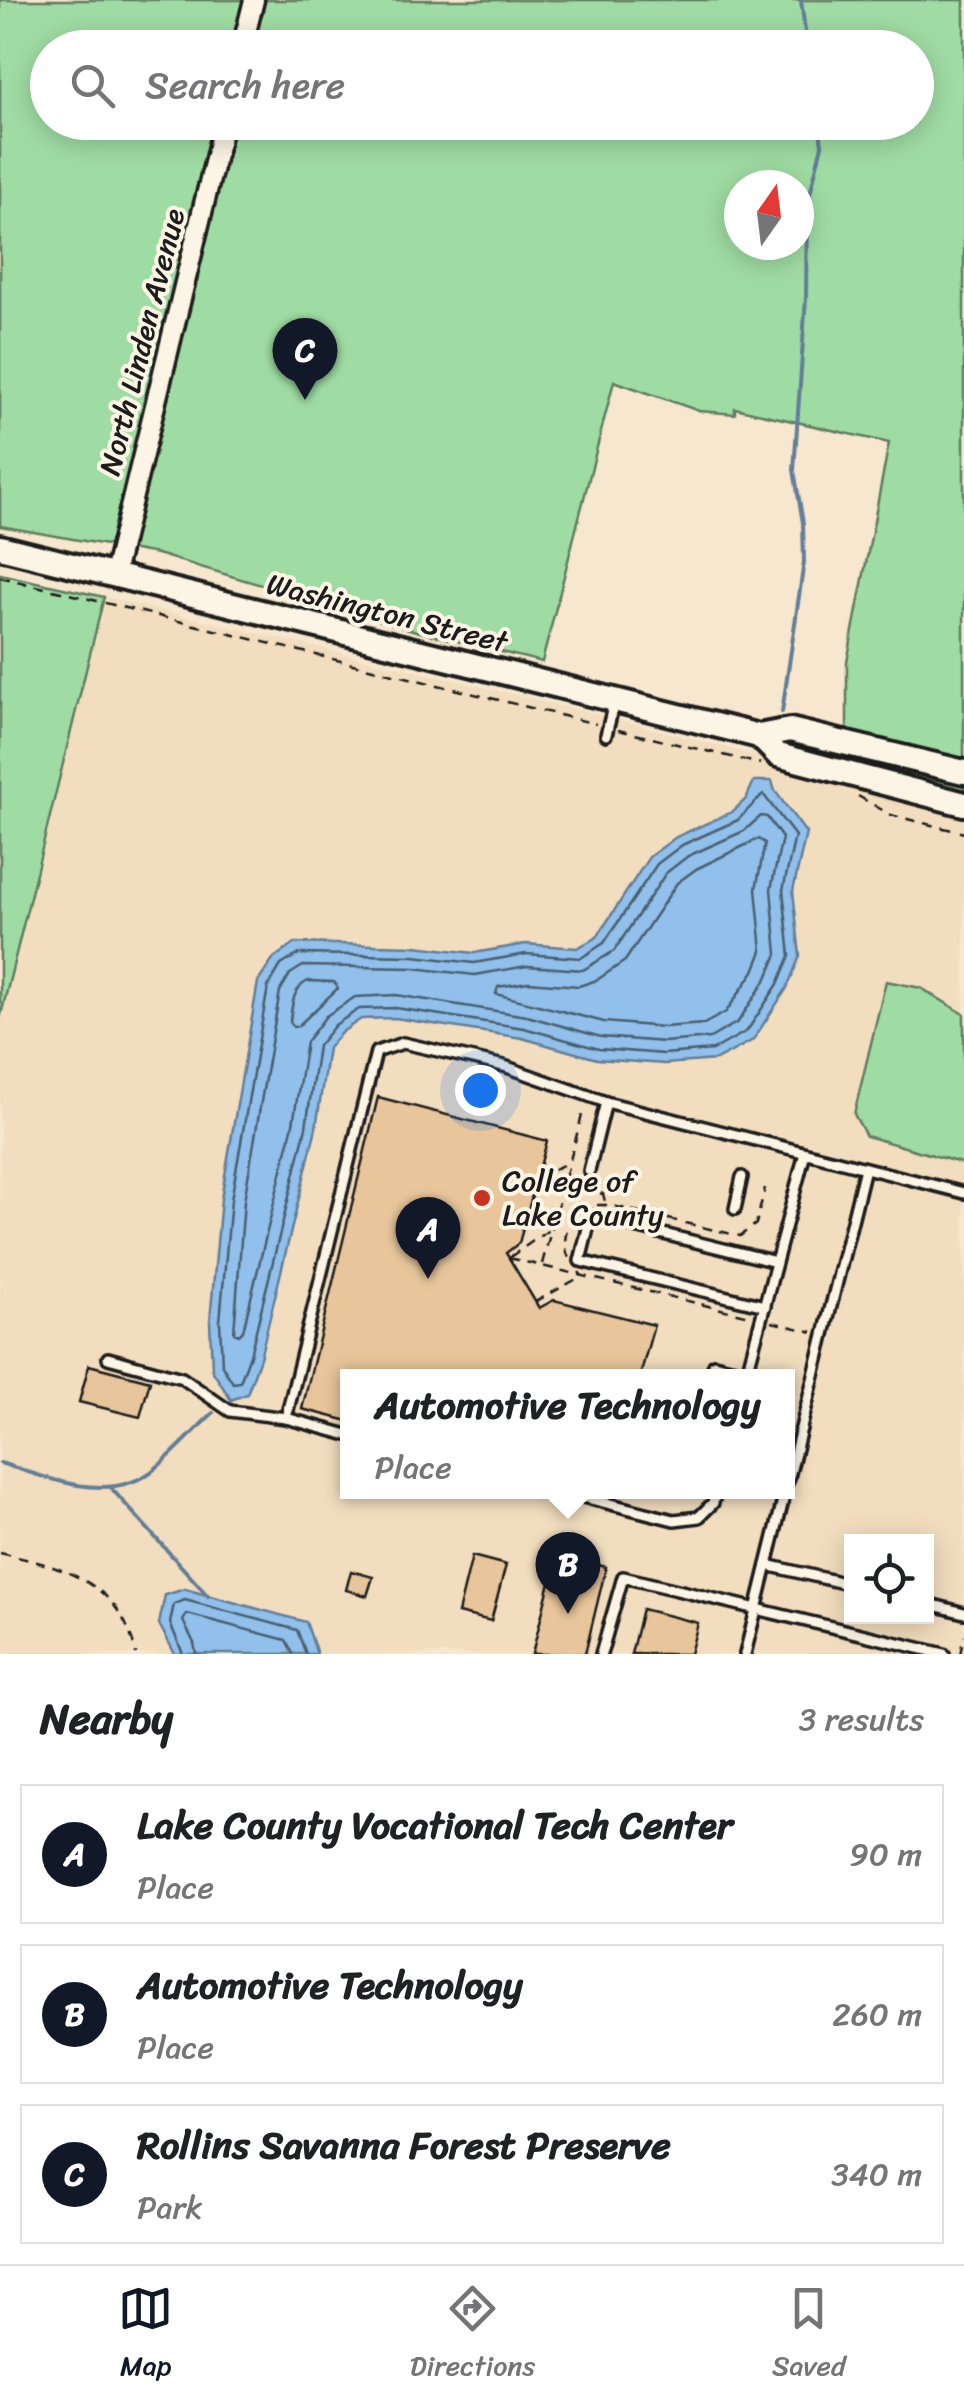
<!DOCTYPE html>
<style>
body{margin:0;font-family:Sriracha,sans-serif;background:#f2f2f2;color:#202124}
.controls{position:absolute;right:30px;bottom:30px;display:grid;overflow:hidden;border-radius:0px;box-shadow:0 5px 25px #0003}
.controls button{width:90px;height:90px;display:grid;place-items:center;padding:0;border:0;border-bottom:2px solid #e0e0e0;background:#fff;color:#202124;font:50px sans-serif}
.compass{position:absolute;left:724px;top:170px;width:90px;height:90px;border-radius:50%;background:#fff;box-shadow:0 5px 25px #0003;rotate:14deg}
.you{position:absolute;left:480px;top:1090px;width:35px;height:35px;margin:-25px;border:8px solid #fff;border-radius:50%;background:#1a73e8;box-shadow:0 0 0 15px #1a73e833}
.badge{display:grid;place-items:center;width:65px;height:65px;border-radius:50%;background:#111827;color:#fff;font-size:32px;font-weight:700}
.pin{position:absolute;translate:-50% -82px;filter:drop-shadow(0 2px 5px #0008)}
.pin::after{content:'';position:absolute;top:52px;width:35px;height:30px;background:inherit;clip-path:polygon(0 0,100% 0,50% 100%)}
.popup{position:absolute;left:340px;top:1369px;width:455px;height:130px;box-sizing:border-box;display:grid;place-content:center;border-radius:0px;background:#fff;filter:drop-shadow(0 2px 8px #0005);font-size:32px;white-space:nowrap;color:#757577}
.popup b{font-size:38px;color:#202124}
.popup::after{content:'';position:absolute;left:50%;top:100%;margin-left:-20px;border:20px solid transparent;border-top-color:#fff}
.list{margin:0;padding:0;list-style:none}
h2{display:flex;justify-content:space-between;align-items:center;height:130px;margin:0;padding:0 40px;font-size:42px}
h2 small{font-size:32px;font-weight:400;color:#757577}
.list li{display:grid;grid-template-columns:65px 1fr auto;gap:30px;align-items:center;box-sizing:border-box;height:140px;margin:0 20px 20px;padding:0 20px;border:2px solid #e0e0e0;border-radius:0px}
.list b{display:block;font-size:38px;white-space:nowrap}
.list p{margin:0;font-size:32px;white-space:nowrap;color:#757577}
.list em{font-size:32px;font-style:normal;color:#757577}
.icon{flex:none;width:55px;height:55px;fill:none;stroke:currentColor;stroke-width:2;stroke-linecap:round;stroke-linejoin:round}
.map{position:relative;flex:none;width:964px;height:1654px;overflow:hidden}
.search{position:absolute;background:#fff;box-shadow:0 5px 25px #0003;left:30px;right:30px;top:30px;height:110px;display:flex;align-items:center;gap:25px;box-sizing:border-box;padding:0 35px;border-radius:55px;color:#757577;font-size:38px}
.sheet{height:610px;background:#fff}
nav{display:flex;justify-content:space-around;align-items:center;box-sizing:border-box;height:140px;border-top:2px solid #e0e0e0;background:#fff;font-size:28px;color:#757577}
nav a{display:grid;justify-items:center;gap:5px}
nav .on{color:#111827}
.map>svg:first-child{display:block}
</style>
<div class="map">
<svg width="964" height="1654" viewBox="0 0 964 1654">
<rect width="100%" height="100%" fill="#f6e7ce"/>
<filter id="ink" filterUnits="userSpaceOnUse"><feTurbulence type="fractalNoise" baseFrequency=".01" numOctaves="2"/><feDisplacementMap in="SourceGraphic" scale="20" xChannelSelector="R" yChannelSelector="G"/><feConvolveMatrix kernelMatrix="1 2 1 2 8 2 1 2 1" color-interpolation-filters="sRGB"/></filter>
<g filter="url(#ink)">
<path fill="#f2ddbe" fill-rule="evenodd" d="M104,597L612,718L964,810V1654H0V1019ZM348,1376H788V1492H348ZM852,1542H926V1616H852Z"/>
<g fill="#9fdca3" stroke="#5e7c60" stroke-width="2.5" fill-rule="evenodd">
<path d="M0,0H964V764L847,734V662L889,443L735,408V414L699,411L614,381L542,662L416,631L157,554L0,526ZM48,48H916V122H48ZM739,185H799V245H739Z"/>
<polygon points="0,574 104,597 0,1019"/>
<polygon points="814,746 964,781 964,795 812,755"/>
<polygon points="886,981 921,988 964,1014 964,1164 866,1136 854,1114"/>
</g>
<g fill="#90c0eb" stroke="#627e98" stroke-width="2.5">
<polygon points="754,781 772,781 775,791 806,833 793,891 800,956 787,988 753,1040 716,1060 664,1064 597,1059 522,1038 395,1018 361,1019 342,1032 328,1048 316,1128 260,1358 247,1394 231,1400 212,1370 210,1321 221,1199 258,982 274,958 295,943 415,946 474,953 526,944 577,948 597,937 649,857 676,837 732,812 746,799"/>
<polygon points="185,1589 306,1622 317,1654 175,1654 159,1624 165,1595"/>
</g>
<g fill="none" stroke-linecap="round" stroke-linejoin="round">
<g stroke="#4a5e6f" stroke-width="2.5">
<polygon points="763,794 795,836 783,890 790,956 778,984 747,1031 713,1050 664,1054 599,1049 524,1028 396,1008 359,1009 335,1025 318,1046 306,1127 250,1355 240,1382 233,1383 222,1366 220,1321 231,1200 268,987 281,965 299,954 414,956 474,963 526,954 581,958 604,943 657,864 682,845 738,820"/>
<polygon points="761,816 767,817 782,838 771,889 777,954 767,978 738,1022 710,1038 664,1042 601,1037 527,1016 396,995 355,997 326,1016 306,1042 293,1124 243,1331 239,1335 234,1333 244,1201 280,991 290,974 303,966 413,968 475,975 527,966 583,970 614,951 666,873 688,856 744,831"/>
<polygon points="758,839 765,843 756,889 762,951 754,971 726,1012 704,1024 664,1027 604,1022 496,994 498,987 528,982 579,986 597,980 625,961 677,883 696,869"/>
<path d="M308,981L334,982L338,988L298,1026L293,1027L290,1021C292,1006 292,989 308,981Z"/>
<polyline points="183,1654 170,1623 174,1604 185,1600 297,1630 306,1654"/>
<polyline points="196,1654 194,1643 183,1621 187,1614 286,1640 293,1654"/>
</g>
<g stroke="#627e98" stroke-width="4">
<polyline points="801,0 807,48"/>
<polyline points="782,712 804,562 803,523 794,470 806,298 807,206 822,145 819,122"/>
<path d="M0,1463C49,1478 111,1506 156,1468C176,1451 194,1431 213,1413"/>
<polyline points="111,1488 208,1596"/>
</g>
</g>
<g fill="#e8c59a" stroke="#1c1c1c" stroke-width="2.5">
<polygon points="378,1097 547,1141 519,1243 506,1253 539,1308 554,1300 654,1325 640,1376 348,1376 348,1421 302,1409"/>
<polygon points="89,1365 150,1381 140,1417 79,1402"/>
<polygon points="472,1556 506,1565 491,1621 458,1613"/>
<polygon points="579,1560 606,1567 585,1654 532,1654 553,1570 575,1574"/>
<polygon points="351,1571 373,1577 367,1596 346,1590"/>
<polygon points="642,1609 698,1623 690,1654 631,1654"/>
</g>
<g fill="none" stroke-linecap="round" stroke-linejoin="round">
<g stroke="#1c1c1c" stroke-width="16">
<g id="service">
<polyline points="606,735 614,703"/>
<polyline points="589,1171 606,1102"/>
<polyline points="735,1209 742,1177"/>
<polyline points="765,1306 580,1261 591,1216 776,1262"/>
<polyline points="108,1358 182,1378 230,1411 286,1418 348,1435"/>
<polyline points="711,1376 714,1364 747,1372"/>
<polyline points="746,1376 805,1153"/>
<polyline points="286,1418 376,1052 403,1043 504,1066 606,1102 964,1193"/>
<polyline points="788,1481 865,1168"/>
<polyline points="563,1492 674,1520 699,1517 713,1503 716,1492"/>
<polyline points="767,1565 852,1585"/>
<polyline points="926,1603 964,1613"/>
<polyline points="601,1654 623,1577 944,1654"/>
<polyline points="745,1654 785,1492"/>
</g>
</g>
<g stroke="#1c1c1c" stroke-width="25">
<g id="minor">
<polyline points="242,48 254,0"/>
<polyline points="114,574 224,122"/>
</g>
</g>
<g stroke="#1c1c1c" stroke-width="30">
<g id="secondary">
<polyline points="0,547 759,736 790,730 964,772"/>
<polyline points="759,736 778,755 964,804"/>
</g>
</g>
<g stroke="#1c1c1c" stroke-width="2.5" stroke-dasharray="10 8" stroke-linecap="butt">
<polyline points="0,577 596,724"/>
<polyline points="618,730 761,764"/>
<polyline points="858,796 891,815 964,833"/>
<polyline points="537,1176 568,1163"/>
<polyline points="565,1185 603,1194 606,1205"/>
<polyline points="597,1205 609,1205 740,1236 756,1224 765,1188"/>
<polyline points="528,1212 553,1216"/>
<polyline points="510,1257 552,1228"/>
<polyline points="509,1258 750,1316"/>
<path d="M569,1258C561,1240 566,1225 580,1212"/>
<polyline points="542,1264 584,1108"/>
<polyline points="535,1302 582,1276 579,1272"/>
<polyline points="772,1322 813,1332"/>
<path d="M0,1553C65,1568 120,1581 136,1654"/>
<polyline points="960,1654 964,1636"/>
</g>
<use href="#service" stroke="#fcf5e5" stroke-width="9"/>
<use href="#minor" stroke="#fcf5e5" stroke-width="18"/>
<use href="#secondary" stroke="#fcf5e5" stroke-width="22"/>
</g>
</g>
<circle fill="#c8321e" stroke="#fcf5e5" stroke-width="4" cx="482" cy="1198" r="10"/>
<g text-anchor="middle" stroke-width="8" stroke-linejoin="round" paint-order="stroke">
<g font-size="30" fill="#1c1c1c" stroke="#fcf5e5">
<text transform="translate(142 342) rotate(-76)" y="10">North Linden Avenue</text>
<text transform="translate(387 613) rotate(14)" y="10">Washington Street</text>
</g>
<g font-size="30" fill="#1c1c1c" stroke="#fcf5e5" text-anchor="start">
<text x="502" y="1191">College of<tspan x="502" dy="34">Lake County</tspan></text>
</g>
</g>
</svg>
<div class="controls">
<button><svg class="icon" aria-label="locate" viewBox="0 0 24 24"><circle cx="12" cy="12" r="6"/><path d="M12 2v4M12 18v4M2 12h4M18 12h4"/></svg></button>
</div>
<svg class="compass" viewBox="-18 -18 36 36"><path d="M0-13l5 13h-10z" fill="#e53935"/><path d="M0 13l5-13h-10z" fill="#757577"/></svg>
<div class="you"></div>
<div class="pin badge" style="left:428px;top:1279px">A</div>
<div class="pin badge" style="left:568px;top:1614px">B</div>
<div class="popup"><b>Automotive Technology</b>Place</div>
<div class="pin badge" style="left:305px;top:400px">C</div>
<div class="search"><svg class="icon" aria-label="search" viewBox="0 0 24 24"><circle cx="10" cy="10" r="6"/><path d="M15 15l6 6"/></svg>Search here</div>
</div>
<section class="sheet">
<h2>Nearby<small>3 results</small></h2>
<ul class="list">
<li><span class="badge">A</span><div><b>Lake County Vocational Tech Center</b><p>Place</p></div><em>90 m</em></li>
<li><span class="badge">B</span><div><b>Automotive Technology</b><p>Place</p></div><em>260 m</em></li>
<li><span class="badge">C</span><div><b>Rollins Savanna Forest Preserve</b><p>Park</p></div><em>340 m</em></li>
</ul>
</section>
<nav>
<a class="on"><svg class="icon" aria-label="map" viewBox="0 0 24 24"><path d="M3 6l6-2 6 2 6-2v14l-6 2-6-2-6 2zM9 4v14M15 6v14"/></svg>Map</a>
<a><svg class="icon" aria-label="directions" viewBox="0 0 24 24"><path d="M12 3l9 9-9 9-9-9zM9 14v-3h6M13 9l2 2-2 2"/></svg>Directions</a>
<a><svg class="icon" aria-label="saved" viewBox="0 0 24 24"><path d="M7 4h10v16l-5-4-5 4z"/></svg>Saved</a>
</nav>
